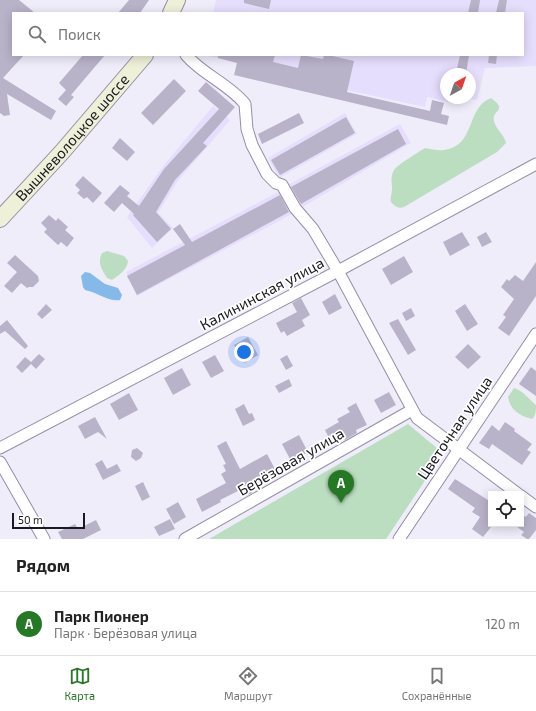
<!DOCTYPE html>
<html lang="ru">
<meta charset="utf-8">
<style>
body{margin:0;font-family:"Exo 2",sans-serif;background:#f2f2f2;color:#222}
.controls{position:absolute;right:12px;bottom:12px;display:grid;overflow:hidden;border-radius:0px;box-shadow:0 2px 10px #0003}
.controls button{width:36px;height:36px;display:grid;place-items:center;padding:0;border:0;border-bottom:1px solid #e0e0e0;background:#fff;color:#222;font:20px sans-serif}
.compass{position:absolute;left:440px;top:68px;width:36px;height:36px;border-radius:50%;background:#fff;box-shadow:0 2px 10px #0003;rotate:40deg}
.scale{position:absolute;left:12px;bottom:10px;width:73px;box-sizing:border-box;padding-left:4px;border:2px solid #1a1820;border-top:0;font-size:11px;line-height:14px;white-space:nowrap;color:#1a1820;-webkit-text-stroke:3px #fff;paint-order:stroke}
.you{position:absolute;left:244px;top:352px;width:14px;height:14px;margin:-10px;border:3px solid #fff;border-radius:50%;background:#1a73e8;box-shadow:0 0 0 6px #1a73e833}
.badge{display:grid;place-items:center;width:26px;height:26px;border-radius:50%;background:#257925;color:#fff;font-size:13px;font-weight:700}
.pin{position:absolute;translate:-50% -33px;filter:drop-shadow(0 1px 2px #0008)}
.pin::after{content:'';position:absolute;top:21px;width:14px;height:12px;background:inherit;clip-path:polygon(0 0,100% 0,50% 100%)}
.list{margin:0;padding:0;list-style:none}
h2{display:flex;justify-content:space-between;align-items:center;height:52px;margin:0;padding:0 16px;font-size:17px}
h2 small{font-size:13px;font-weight:400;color:#767676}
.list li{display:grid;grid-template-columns:26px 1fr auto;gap:12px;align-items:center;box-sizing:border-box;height:64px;padding:0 16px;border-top:1px solid #e0e0e0}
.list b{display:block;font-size:15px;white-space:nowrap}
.list p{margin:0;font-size:13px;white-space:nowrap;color:#767676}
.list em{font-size:13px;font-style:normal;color:#767676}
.icon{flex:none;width:22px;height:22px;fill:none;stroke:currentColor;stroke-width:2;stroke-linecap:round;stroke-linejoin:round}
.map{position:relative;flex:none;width:536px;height:539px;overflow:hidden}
.search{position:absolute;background:#fff;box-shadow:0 2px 10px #0003;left:12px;right:12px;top:12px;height:44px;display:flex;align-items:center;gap:10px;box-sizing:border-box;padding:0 14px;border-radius:0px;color:#767676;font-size:15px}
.sheet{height:116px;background:#fff}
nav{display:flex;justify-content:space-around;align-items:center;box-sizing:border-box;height:56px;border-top:1px solid #e0e0e0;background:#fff;font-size:11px;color:#767676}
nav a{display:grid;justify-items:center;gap:2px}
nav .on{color:#257925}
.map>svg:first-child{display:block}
</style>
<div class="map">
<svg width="536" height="539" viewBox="0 0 536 539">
<rect width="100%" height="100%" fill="#f0edfb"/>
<g fill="#e6defd">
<polygon points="216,0 536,0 536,66 485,68 477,100 467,98 470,98 470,74 446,74 446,98 449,98 448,102 427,97 425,107 313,83 246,64 203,55 523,55 523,13 213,13"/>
<polygon points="213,106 230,120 177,182 158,213 173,228 152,248 127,217 164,165"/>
<polygon points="345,113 357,134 279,178 268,158"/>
<polygon points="400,124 411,143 299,209 286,186"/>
<polygon points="282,190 294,213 137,296 126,272"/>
</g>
<g fill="#badebf">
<path d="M491,98C509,111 491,110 494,121C496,130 504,134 506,143L497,152L404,207C398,209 395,206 391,202C390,197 392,194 392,189C392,183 390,177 394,170C396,166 420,151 425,148C431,149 438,151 444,150C476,146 466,107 491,98Z"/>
<path d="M107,251L124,256L128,261C127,270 119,275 112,280L107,278C102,270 97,263 102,253Z"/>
<path d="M514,388C523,391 529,399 536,405C536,410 536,416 532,419C520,416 510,410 508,397Z"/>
<polygon points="408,424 438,449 434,467 386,539 209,539"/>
</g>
<path fill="#83baea" d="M85,272L90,273L105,284L118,288L122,295L120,300C109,302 96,292 85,290L83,287L81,276Z"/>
<g fill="#b9b3ca">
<polygon points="0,0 19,0 35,13 13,13 13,55 24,55 3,78 56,111 51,120 7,94 10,115 4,116 0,113"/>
<polygon points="129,0 149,0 140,13 118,13"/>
<polygon points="244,0 271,0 269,9 244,3"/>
<polygon points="471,0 480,0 478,13 468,13"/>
<polygon points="499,0 507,0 505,13 496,13"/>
<polygon points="83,55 105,55 71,95 74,97 66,106 58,99 66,90 59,83"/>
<polygon points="218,55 275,55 273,62 298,68 301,55 323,59 324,55 328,55 354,61 347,92 430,111 432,100 444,103 441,114 449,116 447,125 234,75 237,63 218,58"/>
<polygon points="460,55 469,55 466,74 456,74"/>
<polygon points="489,55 497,55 496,64 488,63"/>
<polygon points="174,79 186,91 153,125 141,113"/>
<polygon points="206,82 235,107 203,143 207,146 175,180 156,212 171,229 157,242 133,215 134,214 122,203 114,212 104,203 120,185 130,193 127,196 139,206 164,169 219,109 198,91"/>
<polygon points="299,113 304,123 262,144 258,134"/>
<polygon points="346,117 355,133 280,175 271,160"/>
<polygon points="398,129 406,144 301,204 291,187"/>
<polygon points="120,138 135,152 127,161 112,148"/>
<polygon points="83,176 102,193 93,203 87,197 84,199 77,193 80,190 75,185"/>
<polygon points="280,195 289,212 137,295 127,276 185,245 173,229 180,224 192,242"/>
<polygon points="49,215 56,221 58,218 68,227 65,230 74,238 67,247 61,242 58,245 44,232 47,229 41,223"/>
<polygon points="462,232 470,245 450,256 443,242"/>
<polygon points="486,232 492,242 482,247 477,237"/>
<polygon points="15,255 38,276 39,281 33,287 29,287 27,288 21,283 12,293 4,286 17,272 7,263"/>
<polygon points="404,256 413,272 391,285 382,269"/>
<polygon points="536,262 536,296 509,336 498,328 506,317 503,315 514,299 501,287 507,279 509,281 515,275 523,281"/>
<polygon points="335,294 342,308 329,315 322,302"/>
<polygon points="301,298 310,315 302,320 305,326 287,336 284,331 281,333 276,323 297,312 292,303"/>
<polygon points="46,304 52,310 42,319 37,314"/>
<polygon points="465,304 478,324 467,331 455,311"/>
<polygon points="411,308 415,316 406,321 402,313"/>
<polygon points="398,319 416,350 408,355 389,323"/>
<polygon points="7,320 28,346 25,349 5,331 0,334 0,326"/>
<polygon points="248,337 258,355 244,363 234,345"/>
<polygon points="468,344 481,357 468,369 455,357"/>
<polygon points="39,354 45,359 36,369 31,364 22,373 16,367 25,357 31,362"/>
<polygon points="215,355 224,371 211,378 202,362"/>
<polygon points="287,355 293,366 286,370 280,359"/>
<polygon points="531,367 536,371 536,396 519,384"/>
<polygon points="182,368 191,385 173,395 164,378"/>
<polygon points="289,379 292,386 279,393 275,386"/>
<polygon points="389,392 396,405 381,413 374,400"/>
<polygon points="129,393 138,410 119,420 110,404"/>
<polygon points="356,403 367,425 356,430 357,433 345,440 342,434 330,440 325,430 339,422 337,419 350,412 347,408"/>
<polygon points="244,404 249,414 252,413 255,420 243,426 235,409"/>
<polygon points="95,417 107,439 98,432 85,439 78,426"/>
<polygon points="505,422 515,429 514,431 532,444 527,450 531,452 522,465 492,444 489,449 479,443 492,425 499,431"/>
<polygon points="299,435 308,452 291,461 282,444"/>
<polygon points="226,441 240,469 267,454 275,469 273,470 275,473 264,479 262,475 248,483 252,493 244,497 240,490 220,500 221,502 202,512 196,499 226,483 221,474 226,471 223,465 226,464 217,446"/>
<polygon points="137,448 143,453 141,458 136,461 131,457 132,450"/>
<polygon points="102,460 107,469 117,464 121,471 103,480 95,464"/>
<polygon points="455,479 491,502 491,527 483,537 472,529 480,517 472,512 475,508 448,489"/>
<polygon points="143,482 150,497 142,501 135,486"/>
<polygon points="178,502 186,517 174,524 166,509"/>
<polygon points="529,513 536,518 536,530 529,539 527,539 521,535 524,532 513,524 521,524 521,514 526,517"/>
<polygon points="170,519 175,529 159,536 154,527"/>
<polygon points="96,520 101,530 83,539 62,539 58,532 75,524 78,529"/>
</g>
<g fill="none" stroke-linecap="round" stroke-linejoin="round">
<g stroke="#948ea4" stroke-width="13">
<g id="street">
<path d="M186,55C203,75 229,84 245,104L247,129L252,145L267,174L276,183L282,185L295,208L313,229L338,271L417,418L518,494"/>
<polyline points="0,448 338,271 536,164"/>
<polyline points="0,462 44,539"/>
<polyline points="521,496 536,507"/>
<polyline points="185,539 412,410"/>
<polyline points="399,539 536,334"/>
</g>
</g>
<g stroke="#948ea4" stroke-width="18">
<g id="secondary">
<polyline points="171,13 177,0"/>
<path id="s1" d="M0,219L62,152L145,55"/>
</g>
</g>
<use href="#street" stroke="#fff" stroke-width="11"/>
<use href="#secondary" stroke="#eff0d8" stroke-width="16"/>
</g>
<g text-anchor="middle" stroke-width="3.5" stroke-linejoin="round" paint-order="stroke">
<g font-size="15" fill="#1a1820" stroke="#fff">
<text dy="5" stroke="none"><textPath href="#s1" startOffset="109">Вышневолоцкое шоссе</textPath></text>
<text transform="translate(262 294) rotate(-28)" y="5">Калининская улица</text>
<text transform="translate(455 428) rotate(-56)" y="5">Цветочная улица</text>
<text transform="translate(291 462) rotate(-30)" y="5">Берёзовая улица</text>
</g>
</g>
</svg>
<div class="controls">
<button><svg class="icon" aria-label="locate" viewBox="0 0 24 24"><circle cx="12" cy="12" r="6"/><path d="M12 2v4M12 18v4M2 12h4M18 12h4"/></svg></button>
</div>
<svg class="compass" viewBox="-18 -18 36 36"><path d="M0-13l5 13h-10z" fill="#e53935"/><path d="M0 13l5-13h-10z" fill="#767676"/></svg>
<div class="scale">50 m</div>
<div class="you"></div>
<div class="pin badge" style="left:341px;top:503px">A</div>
<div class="search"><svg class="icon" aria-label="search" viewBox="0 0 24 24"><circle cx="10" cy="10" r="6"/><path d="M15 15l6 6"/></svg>Поиск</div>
</div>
<section class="sheet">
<h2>Рядом<small></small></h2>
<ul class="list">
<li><span class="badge">A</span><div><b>Парк Пионер</b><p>Парк · Берёзовая улица</p></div><em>120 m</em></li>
</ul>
</section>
<nav>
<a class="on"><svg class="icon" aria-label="map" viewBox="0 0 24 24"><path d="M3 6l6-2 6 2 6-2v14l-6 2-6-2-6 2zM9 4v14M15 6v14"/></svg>Карта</a>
<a><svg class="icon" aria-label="directions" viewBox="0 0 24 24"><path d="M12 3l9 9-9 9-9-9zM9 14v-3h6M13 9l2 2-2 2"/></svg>Маршрут</a>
<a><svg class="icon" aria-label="saved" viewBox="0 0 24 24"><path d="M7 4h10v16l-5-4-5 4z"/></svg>Сохранённые</a>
</nav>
